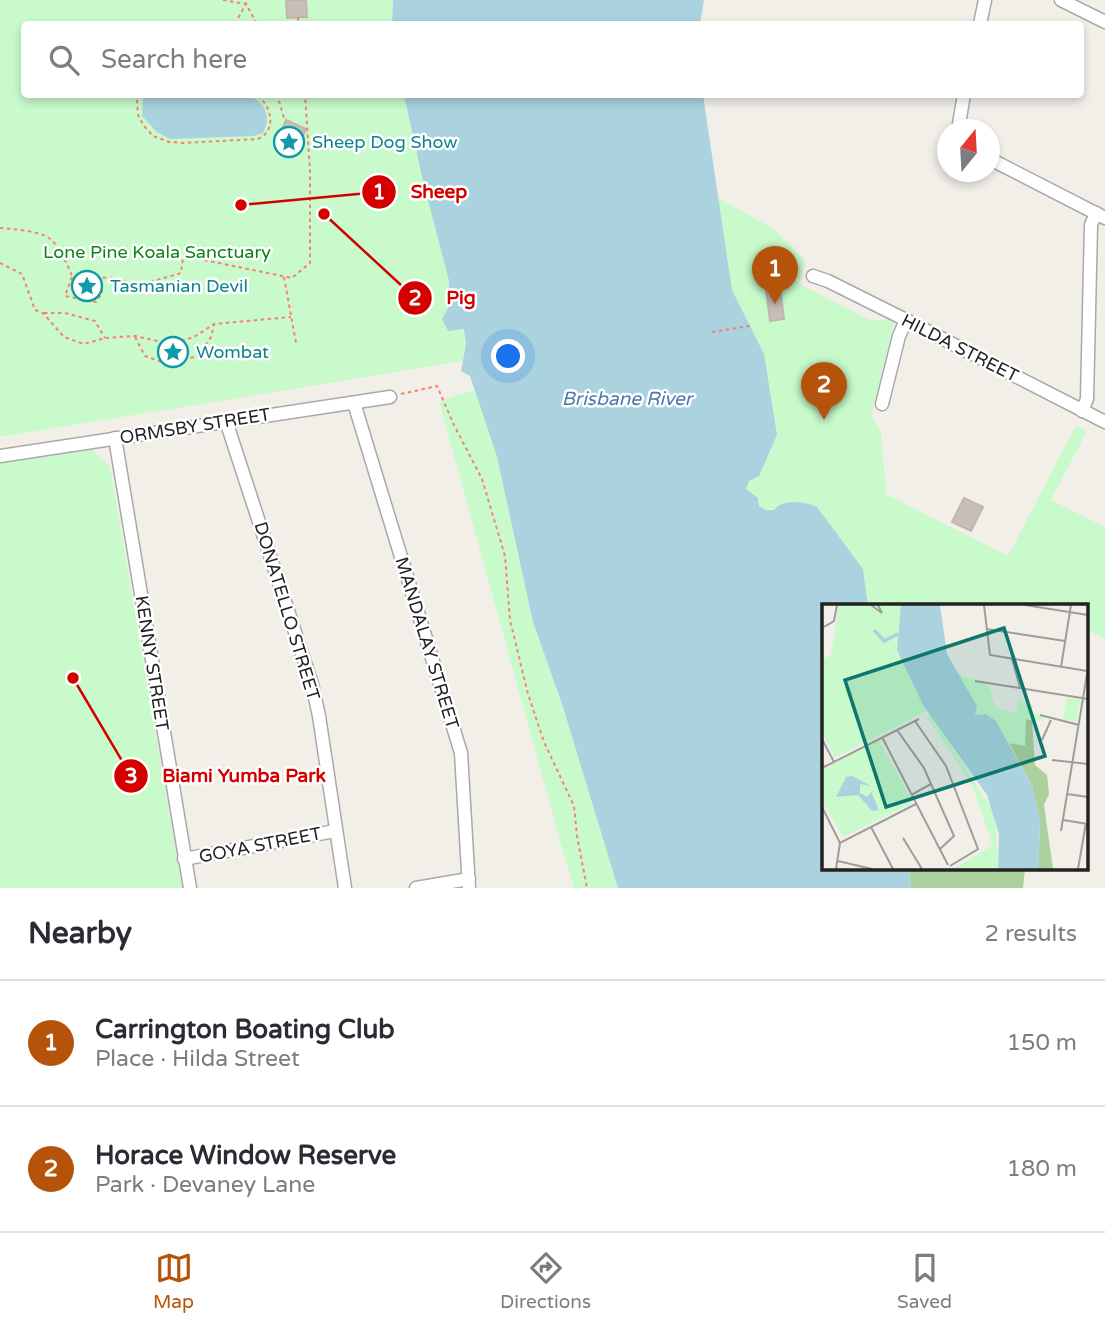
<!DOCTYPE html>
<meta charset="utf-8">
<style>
body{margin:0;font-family:"Varela Round",sans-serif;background:#f2f2f3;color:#2b2b33}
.compass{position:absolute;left:937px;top:119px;width:63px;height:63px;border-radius:50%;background:#fff;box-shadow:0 4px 10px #0003;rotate:18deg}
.you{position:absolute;left:509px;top:357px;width:24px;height:24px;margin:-18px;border:5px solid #fff;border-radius:50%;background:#1a73e8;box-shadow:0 0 0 10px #1a73e833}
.badge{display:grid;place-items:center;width:46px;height:46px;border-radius:50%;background:#b45309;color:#fff;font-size:23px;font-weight:700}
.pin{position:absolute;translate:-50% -58px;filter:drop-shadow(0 2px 4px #0008)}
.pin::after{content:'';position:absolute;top:37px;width:24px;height:21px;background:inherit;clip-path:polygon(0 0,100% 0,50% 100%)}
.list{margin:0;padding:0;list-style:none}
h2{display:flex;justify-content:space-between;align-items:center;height:91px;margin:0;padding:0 28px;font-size:30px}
h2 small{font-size:23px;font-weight:400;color:#7c7c81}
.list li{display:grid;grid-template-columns:46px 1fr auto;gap:21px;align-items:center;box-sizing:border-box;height:126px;padding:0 28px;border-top:2px solid #e1e1e2}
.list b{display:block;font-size:26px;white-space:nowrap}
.list p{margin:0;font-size:23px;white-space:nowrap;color:#7c7c81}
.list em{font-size:23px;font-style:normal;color:#7c7c81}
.icon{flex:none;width:38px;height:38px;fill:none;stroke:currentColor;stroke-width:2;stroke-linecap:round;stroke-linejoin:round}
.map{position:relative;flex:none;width:1105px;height:888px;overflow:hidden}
.search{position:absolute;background:#fff;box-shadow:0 4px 10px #0003;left:21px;right:21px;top:21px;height:77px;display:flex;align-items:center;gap:18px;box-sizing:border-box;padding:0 24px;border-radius:7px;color:#7c7c81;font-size:26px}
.sheet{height:343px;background:#fff}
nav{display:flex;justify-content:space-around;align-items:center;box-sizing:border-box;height:98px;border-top:2px solid #e1e1e2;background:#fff;font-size:19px;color:#7c7c81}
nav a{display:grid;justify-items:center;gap:4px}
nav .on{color:#b45309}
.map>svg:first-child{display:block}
</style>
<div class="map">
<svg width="1105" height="888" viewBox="0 0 1105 888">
<rect width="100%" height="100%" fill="#f2efe9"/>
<polygon fill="#add19e" points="909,869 1025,869 1023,888 911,888"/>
<g fill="#c8facc">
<polygon points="0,0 393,0 392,24 24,24 24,94 404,95 422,177 449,281 448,308 464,328 466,344 462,361 0,437"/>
<polygon points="717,197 774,229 806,262 799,284 872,321 888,319 894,323 871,415 881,431 886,494 1008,556 1076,425 1087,431 1051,500 1105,527 1105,639 1086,629 1086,606 868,606 863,569 813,505 802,504 766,510 759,506 758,498 746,489 748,481 764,354 732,290"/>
<polygon points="475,390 497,457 533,622 562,704 618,888 574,888 562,848 439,401"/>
<polygon points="90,447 110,467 182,888 0,888 0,463"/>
</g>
<g fill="#aad3df">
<polygon points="393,0 704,0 700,24 392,24"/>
<path d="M146,95H249C265,104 272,115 263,133L254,136L170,139L157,132L142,116L143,100Z"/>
<path d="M404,95H703L732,290L764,354L777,435L759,476L749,481L746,489L758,498L759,506L766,510H774C784,498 804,502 817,507L863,569L868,606H823V869H909L911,888H618L562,704L533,622L497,457L470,376L461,371L466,344L464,329L448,331L442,319L448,308L449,281L422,177Z"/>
</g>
<g fill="#c7bfb8" stroke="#c4b6ab" stroke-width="2">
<polygon points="286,0 306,0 307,17 287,18"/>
<polygon points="286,120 306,129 296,152 276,143"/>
<polygon points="780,287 784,319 770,321 766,289"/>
<polygon points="964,498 983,507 971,531 952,522"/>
</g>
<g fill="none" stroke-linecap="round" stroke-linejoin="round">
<g stroke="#a9a9a9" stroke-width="15">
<g id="minor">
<polyline points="1061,0 1105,22"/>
<polyline points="980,24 985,0"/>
<polyline points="958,130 964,94"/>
<polyline points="990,159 1105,218"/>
<polyline points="813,276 828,281 906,320 1105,422"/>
<polyline points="354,403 461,753 469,888"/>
<polyline points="882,404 899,336 906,320"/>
<polyline points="1082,411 1087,399 1091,225 1096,213"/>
<polyline points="226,421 312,684 319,716 345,888"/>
<polyline points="115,438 190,888"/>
<polyline points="0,456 390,397"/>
<polyline points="184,859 335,831"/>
<polyline points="416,888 469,879"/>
</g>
</g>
<g stroke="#fa8072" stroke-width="2" stroke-dasharray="3.5 3.5" stroke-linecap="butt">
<polyline points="223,0 246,4 257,24"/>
<polyline points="298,17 298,24"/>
<polyline points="235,24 248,0"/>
<path d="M141,94L137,101L138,115L144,126L153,136L169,142L183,143L258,139C278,130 271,105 256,94"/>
<polyline points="277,94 284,118"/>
<path d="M0,228C12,229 40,231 49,238C57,243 69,267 72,276L114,278L140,285L181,273L183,257"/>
<polyline points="170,253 292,278 310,263 310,171 305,94"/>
<polyline points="0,263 22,274 35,310 43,313 64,337 84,344 105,338 135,336 171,344 194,337 214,324 291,317"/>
<polyline points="72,277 65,296 96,302 102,293 101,278"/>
<polyline points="284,277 296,343"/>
<polyline points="44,313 65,313 95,321 105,338"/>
<polyline points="712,332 750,326"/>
<polyline points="135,337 145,356 170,365 186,358 197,357 211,337 214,325"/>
<polyline points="401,394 437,386 454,425 482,479 505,556 510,620 528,694 544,742 574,806 577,836 587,888"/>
</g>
<use href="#minor" stroke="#fff" stroke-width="12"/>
</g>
<defs>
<g id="sight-ring" transform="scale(1.575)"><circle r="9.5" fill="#fff" stroke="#0f9aa8" stroke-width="1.5"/><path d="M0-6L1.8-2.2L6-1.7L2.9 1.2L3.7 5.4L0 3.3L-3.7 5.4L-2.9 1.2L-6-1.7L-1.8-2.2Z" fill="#0f9aa8"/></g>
</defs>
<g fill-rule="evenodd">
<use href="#sight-ring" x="289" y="142"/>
<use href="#sight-ring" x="87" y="286"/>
<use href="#sight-ring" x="173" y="352"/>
</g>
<g text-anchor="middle" stroke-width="5" stroke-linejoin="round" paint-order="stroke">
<g font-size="18" fill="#0d838f" stroke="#fff" text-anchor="start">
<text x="312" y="148">Sheep Dog Show</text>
<text x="110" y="292">Tasmanian Devil</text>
<text x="196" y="358">Wombat</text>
</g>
<g font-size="18" fill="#0c8416" stroke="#fff">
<text x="157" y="258">Lone Pine Koala Sanctuary</text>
</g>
<g font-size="18" fill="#222" stroke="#fff">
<text transform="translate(960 348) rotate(27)" y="6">HILDA STREET</text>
<text transform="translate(195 426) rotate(-9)" y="6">ORMSBY STREET</text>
<text transform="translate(287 611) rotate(73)" y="6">DONATELLO STREET</text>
<text transform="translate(427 643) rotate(73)" y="6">MANDALAY STREET</text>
<text transform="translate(152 663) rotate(81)" y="6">KENNY STREET</text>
<text transform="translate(260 845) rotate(-11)" y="6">GOYA STREET</text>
</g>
<g font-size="19" font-style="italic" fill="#4a7aab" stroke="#fff">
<text x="627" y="405">Brisbane River</text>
</g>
</g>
<g transform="translate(822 604)">
<rect width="266" height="266" fill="#f2efe9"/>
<path d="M204,115L210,116L213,161L225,171L227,190L222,201L231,265H216L218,220L210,182L187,139L202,141Z" fill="#add19e"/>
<path d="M17,1H79L77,49L106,106L13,154L0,128V55L9,51ZM135,70L166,80L174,105L194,108L199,87L198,98L211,101L210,110L221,112V117L204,115L203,142L187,139L174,117L153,111L149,91ZM245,94L258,96L254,118L241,115ZM109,110L173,210L176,265H131L171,241L150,181L105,113ZM57,136L91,199L21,233L0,197V166Z" fill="#c8facc"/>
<path d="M79,1H118L125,50L155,102L153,111L164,110L174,117L210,182L218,220L216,265H176L177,230L165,191L101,101L75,46ZM30,172L49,182L38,180V189L45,193L52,185L50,190L57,206L50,207L36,191L14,193L24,173Z" fill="#aad3df"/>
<path fill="none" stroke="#aad3df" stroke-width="3.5" d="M80,24L85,1M52,26L62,37L76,30"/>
<path fill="none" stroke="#9f9d99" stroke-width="2" d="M49,1L60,9L56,1M162,1L168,51L265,67M203,1L266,11M0,24L12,17L15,1M164,25L243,37M190,55L198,83M239,63L249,1M153,77L266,95M218,111L257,121M93,117L124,162L156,245L128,262M75,126L102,164L132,232L118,245M60,133L126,261M0,135L12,158M220,136L229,116M230,156L266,160M0,164L97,115M245,190L266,193M89,191L109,180M0,203L18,239L94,200M241,216L266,220M49,223L71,265M239,227L266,64M81,234L100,265M16,257L50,265M14,265L18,239M256,265L264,219"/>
<path fill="#0f766e" fill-opacity="0.15" stroke="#0f766e" stroke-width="3.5" d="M182,24L223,152L64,203L23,76Z"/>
<rect width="266" height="266" fill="none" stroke="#222" stroke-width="3.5"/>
</g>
<path fill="none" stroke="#d40000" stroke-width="2.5" d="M241 205L379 192M324 214L415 298M73 678L131 776"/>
<g fill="#d40000" stroke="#fff" stroke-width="2.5">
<circle cx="241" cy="205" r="7"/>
<circle cx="324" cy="214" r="7"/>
<circle cx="73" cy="678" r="7"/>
<circle cx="379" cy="192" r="18"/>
<circle cx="415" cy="298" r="18"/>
<circle cx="131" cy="776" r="18"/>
</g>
<g font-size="21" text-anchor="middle" font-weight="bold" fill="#fff">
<text x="379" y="199">1</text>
<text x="415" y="305">2</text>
<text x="131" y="783">3</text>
</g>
<g font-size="19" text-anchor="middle" font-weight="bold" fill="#d40000" stroke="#fff" stroke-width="5" stroke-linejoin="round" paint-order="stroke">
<text x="439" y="198">Sheep</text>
<text x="461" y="304">Pig</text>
<text x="244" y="782">Biami Yumba Park</text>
</g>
</svg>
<svg class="compass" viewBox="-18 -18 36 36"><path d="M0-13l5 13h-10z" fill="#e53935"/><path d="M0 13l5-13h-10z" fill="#7c7c81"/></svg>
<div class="you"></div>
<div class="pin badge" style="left:775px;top:304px">1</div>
<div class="pin badge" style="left:824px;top:420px">2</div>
<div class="search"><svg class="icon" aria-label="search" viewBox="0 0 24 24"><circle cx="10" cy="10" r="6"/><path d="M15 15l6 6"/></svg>Search here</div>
</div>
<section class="sheet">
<h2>Nearby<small>2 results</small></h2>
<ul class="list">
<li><span class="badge">1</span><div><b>Carrington Boating Club</b><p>Place · Hilda Street</p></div><em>150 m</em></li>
<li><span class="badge">2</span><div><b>Horace Window Reserve</b><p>Park · Devaney Lane</p></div><em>180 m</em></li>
</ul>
</section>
<nav>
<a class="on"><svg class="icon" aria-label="map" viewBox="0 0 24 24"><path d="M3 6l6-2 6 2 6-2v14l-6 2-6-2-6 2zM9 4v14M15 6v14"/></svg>Map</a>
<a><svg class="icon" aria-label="directions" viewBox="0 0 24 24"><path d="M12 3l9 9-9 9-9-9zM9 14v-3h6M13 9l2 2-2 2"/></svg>Directions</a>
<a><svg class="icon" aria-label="saved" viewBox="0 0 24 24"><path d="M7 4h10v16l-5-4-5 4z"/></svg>Saved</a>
</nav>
